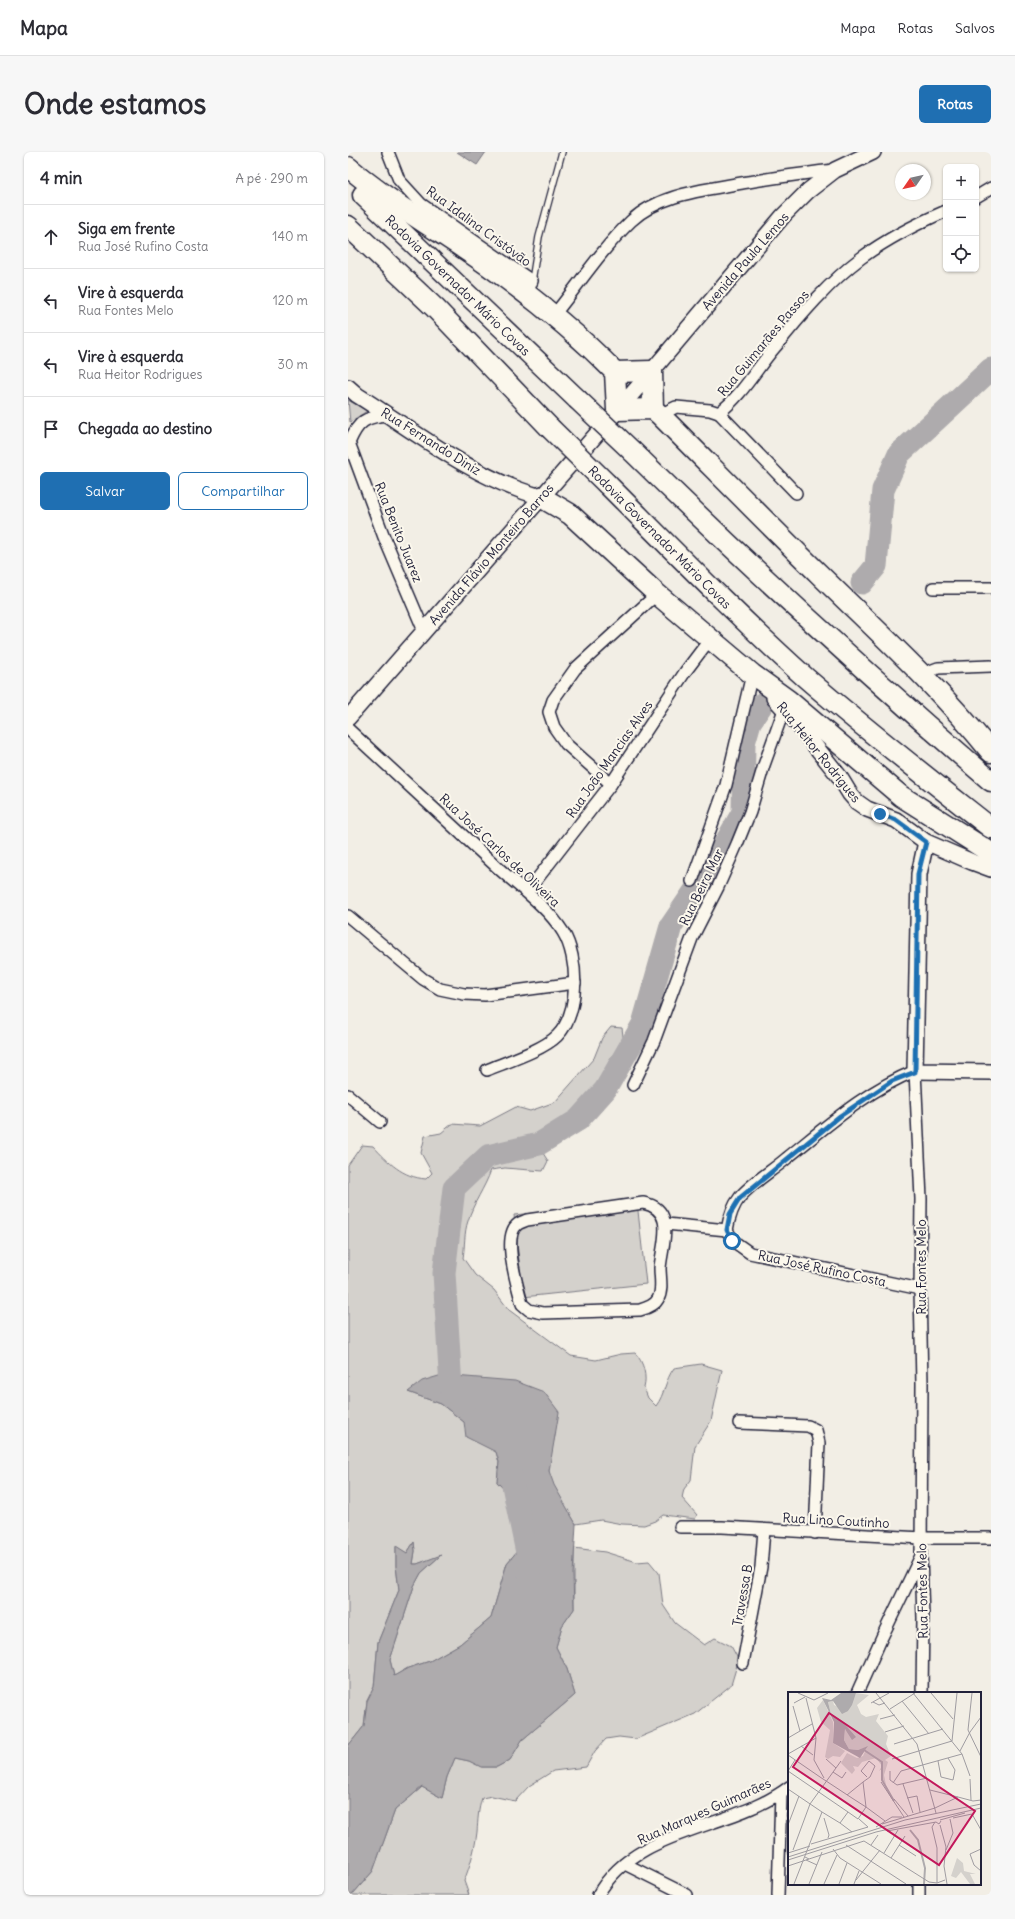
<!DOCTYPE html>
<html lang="pt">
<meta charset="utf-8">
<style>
body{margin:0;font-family:Delius,sans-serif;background:#f7f7f7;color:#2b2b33}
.controls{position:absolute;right:12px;top:12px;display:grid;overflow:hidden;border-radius:6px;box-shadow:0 1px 3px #0004}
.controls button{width:36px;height:36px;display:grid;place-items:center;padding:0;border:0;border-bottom:1px solid #e1e1e2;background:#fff;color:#2b2b33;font:20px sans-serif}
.compass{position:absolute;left:547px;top:12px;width:36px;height:36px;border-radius:50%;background:#fff;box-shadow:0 1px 3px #0004;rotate:236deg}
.stop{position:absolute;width:12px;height:12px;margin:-9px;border:3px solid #1f6fb2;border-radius:50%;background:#fff}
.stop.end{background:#1f6fb2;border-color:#fff;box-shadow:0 1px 4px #0008}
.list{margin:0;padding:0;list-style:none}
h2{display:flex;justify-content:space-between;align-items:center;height:52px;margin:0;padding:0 16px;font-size:17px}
h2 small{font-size:13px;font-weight:400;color:#7c7c81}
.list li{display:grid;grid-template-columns:26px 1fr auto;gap:12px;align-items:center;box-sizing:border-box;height:64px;padding:0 16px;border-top:1px solid #e1e1e2}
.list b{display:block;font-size:15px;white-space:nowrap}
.list p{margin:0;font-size:13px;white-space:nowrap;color:#7c7c81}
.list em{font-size:13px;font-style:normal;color:#7c7c81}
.actions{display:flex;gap:8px;padding:12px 16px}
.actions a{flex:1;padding:9px 0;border:1px solid #1f6fb2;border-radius:6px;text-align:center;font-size:14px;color:#1f6fb2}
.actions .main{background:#1f6fb2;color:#fff}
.icon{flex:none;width:22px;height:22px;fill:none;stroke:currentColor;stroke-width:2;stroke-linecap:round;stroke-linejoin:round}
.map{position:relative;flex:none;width:643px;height:1743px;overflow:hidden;border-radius:6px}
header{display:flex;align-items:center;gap:24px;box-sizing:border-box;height:56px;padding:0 20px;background:#fff;border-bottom:1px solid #e1e1e2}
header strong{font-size:19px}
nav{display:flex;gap:22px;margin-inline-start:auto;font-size:14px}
.intro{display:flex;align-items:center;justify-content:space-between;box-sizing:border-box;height:96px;padding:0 24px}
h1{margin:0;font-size:28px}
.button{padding:10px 18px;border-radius:6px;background:#1f6fb2;color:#fff;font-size:14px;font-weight:700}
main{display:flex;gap:24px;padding:0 24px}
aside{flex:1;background:#fff;border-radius:6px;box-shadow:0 1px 3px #0004}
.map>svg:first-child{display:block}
</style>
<header>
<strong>Mapa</strong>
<nav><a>Mapa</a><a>Rotas</a><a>Salvos</a></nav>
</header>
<div class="intro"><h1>Onde estamos</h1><a class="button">Rotas</a></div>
<main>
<aside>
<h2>4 min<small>A pé · 290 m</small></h2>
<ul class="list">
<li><svg class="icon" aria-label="ahead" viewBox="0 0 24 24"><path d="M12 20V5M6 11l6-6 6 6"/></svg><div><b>Siga em frente</b><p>Rua José Rufino Costa</p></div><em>140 m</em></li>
<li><svg class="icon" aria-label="left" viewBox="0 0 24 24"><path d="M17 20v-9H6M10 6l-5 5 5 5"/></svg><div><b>Vire à esquerda</b><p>Rua Fontes Melo</p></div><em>120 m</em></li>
<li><svg class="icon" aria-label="left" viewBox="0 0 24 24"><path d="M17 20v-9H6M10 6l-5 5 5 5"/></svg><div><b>Vire à esquerda</b><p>Rua Heitor Rodrigues</p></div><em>30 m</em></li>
<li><svg class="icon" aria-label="arrive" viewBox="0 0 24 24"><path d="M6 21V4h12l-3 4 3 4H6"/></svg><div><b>Chegada ao destino</b></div></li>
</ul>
<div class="actions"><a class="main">Salvar</a><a>Compartilhar</a></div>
</aside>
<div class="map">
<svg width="643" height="1743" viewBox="0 0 643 1743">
<rect width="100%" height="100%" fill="#f2eee5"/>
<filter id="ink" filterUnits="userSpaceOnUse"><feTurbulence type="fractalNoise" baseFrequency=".025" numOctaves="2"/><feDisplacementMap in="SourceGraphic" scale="8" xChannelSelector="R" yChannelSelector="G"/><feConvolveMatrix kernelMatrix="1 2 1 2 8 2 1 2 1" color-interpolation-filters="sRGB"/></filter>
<g filter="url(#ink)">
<g fill="#d4d1cc" stroke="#7b7a84">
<polygon points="0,248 19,259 2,270"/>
<path d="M263,875L274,876L276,892C251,931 229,969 185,988C174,993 160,994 149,997L167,1002L193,998L200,1009L195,1019L157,1016L143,1018C137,1036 125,1051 120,1069C116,1080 117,1094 115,1106L127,1123L146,1138L161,1158L223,1204L248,1208L273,1202L287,1201C296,1210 299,1225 296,1236L300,1246L308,1254C317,1242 317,1228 326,1216L353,1212L374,1218L363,1269L347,1294L343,1328L336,1337L334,1346L349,1363L347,1367L315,1363L307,1369L296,1373L274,1372L253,1368L228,1372C219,1356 202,1336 201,1318C201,1305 205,1292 208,1280L119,1226L94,1223L60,1240L93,1252L116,1270L148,1300L151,1310L149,1330L178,1360L185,1381L159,1411L143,1466L112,1492L82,1509L60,1516L46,1524L42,1508L66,1434L73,1421L92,1404L69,1412H65L67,1399L66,1390L59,1401L48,1395V1414L51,1438L30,1490L26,1535L19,1549L16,1574L0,1594V1013L14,993L25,994C41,1011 54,1025 78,1027L84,1021L73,1001L77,984L93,981L104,972L132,974L168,955L182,959L207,950L246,906L254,886Z"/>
<polygon points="289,1050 298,1132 175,1145 166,1063"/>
<path d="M226,1396L257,1400L289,1410L301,1409L311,1421L315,1453L327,1471L356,1493L367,1486L383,1494L389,1505V1513L383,1533L347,1562L288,1587L271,1585L258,1587L247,1599L238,1615L205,1619L181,1634L167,1649L144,1644L134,1646C130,1658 130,1668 129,1680C127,1697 122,1714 116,1729L121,1743H4L25,1719L47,1658L74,1635L94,1646L99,1625L107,1606L121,1609L134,1615H149L162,1608L174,1588L227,1543L219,1517L208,1495L214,1474L226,1457Z"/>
</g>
<g fill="#aeabad" stroke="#76747f">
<polygon points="109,0 138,0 129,13"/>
<polygon points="94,1223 167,1229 196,1240 211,1260 201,1319 206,1333 228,1372 225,1422 226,1457 214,1474 208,1495 219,1517 227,1543 174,1588 162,1608 149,1615 133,1615 121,1609 107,1606 99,1625 94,1646 74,1635 47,1658 25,1719 4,1743 0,1743 0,1594 16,1574 19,1549 26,1535 30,1490 51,1438 48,1414 48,1394 59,1401 66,1390 67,1399 65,1412 69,1412 93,1403 73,1421 66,1434 42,1508 46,1524 60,1516 82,1509 112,1492 143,1466 159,1411 185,1381 178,1360 149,1330 151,1310 148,1300 118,1285 116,1270 93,1252 60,1240 74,1229"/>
</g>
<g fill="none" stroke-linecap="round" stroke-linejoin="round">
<g stroke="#aeabad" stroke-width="23">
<polyline points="514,431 528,414 535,338 551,302 643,217"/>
<polyline points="116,1250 103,1236 96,1121 106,1036 140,1004 191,992 230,968 257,938 295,872 323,774 369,706 395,660 396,591 402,570 415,551"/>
<polyline points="162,1319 182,1415 181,1421"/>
</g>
<g stroke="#22223b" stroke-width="8">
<polyline id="lane" points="184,129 191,85 214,0"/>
</g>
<g stroke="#22223b" stroke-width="14">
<g id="street">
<polyline points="40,0 51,28 73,52 184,129 179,142"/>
<polyline points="628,45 643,36"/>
<path d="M206,163C231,132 254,97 283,69C311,42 357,38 394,31C425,26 455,21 487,18"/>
<polyline points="371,261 448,341"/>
<path d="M312,263L328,255L362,258L371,261C395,242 408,217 428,194C453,163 481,130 513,106C539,87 568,72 598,59"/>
<polyline points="0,288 36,385 76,479"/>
<path d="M1,291C10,269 18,264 42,263"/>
<polyline points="585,436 643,436"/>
<polyline points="576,524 582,519 590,516 643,514"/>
<path d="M0,577C50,623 99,669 149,715C171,735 199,754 215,780C231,806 232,861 209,884C195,898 158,910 139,918"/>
<polyline points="263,632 218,592 206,575 201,560 205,548 227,517 309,442"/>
<polyline points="344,729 378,633 404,522"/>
<polyline points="179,740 263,632 337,520 362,487"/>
<polyline points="0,764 75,827 92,837 116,842 137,843 227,831"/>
<polyline points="285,933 306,889 344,786 370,735 389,692 402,660 416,613 438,552"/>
<polyline points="0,943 32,970"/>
<path d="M295,1051C329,1057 314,1092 312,1116C312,1126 315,1138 310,1147C307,1153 299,1156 292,1158L195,1161L181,1158L174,1152C170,1135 153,1084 170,1072C173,1070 177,1069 179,1068Z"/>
<polyline points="318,1072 379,1078"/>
<path d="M572,1137L402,1101L385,1089L379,1078C381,1066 384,1055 392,1045C405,1030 424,1019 439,1006C479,974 519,938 567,919L573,1047L572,1137L574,1232L573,1404L575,1466L574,1541"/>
<polyline points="391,1271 460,1274 468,1278 471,1291 467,1381"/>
<polyline points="332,1375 374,1375 574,1386 643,1386"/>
<polyline points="395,1511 413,1415 416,1378"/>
<polyline points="509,1541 534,1485 572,1406"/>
<polyline points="277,1712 339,1743"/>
<polyline points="571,1732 571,1743"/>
<path d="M250,1743C287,1675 385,1678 441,1635"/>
<polyline points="430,1743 433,1641"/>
</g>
</g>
<g stroke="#22223b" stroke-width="18">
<g id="secondary">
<path d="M0,235L9,243C68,280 125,326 193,345"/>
<polyline points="426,546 449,571 491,624 502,642 509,650 519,657 548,668 578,690 624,710 643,717"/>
<polyline points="0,566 304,219 435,64 460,39 487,18 525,0"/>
<polyline points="578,690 571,722 567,919 643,920"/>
</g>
</g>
<g stroke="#22223b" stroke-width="23">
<g id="highway">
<path d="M0,15C32,42 62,61 97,84C158,124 216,168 267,220L269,258L305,257L312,263C365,316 417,369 471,422C530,480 591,535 643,600"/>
<polyline points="15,43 229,247"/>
<polyline points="0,74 87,156 202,276"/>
<polyline points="267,220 304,219 305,257"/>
<path d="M284,299C400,413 520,523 643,629"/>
<path d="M259,332C324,397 389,464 458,526C518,578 581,627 643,676"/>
<polyline points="193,345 222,362 309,442 404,522 440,548 553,644 643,701"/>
</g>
</g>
<use href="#lane" stroke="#fbf7ec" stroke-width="5.5"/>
<use href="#street" stroke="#fbf7ec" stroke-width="11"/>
<use href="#secondary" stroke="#fbf7ec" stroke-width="15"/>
<use href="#highway" stroke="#fbf7ec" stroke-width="20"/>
<g stroke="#22223b" stroke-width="23" stroke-linecap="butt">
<g id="highway-bridge">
<polyline points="229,247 284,299"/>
<polyline points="202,276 259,332"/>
</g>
</g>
<use href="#highway-bridge" stroke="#fbf7ec" stroke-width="20"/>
</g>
</g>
<g fill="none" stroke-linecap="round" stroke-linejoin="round" filter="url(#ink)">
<polyline stroke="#1f6fb2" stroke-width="5" points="384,1089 379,1078 382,1062 392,1046 492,964 544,929 567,920 570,722 578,690 548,668 532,662"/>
</g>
<g text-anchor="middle" stroke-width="4" stroke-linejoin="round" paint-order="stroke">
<g font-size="13" fill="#22223b" stroke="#fbf7ec">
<text transform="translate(131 74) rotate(36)" y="5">Rua Idalina Cristóvão</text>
<text transform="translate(397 109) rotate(-49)" y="5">Avenida Paula Lemos</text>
<text transform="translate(110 133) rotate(44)" y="5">Rodovia Governador Mário Covas</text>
<text transform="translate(415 191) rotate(-50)" y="5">Rua Guimarães Passos</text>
<text transform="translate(83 289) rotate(32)" y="5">Rua Fernando Diniz</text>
<text transform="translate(51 380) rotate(68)" y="5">Rua Benito Juarez</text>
<text transform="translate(312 385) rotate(45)" y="5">Rodovia Governador Mário Covas</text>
<text transform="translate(143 402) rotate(-49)" y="5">Avenida Flávio Monteiro Barros</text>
<text transform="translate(471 600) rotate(51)" y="5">Rua Heitor Rodrigues</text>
<text transform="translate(261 607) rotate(-55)" y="5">Rua João Mancias Alves</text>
<text transform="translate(152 698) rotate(43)" y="5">Rua José Carlos de Oliveira</text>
<text transform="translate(353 735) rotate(-64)" y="5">Rua Beira Mar</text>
<text transform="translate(573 1115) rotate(-90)" y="5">Rua Fontes Melo</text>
<text transform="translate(474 1116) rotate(12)" y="5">Rua José Rufino Costa</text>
<text transform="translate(488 1368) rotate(3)" y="5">Rua Lino Coutinho</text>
<text transform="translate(574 1439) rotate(-91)" y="5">Rua Fontes Melo</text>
<text transform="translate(394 1443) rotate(-80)" y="5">Travessa B</text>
<text transform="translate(356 1659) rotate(-24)" y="5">Rua Marques Guimarães</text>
</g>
</g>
<g transform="translate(440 1540)">
<rect width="193" height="193" fill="#f2eee5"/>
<path d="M68,1L81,3L69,13L73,22L78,25L91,22L88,29L100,44L98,52L103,64L97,68L100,70L96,83L98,93L94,87L95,76L91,79L94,74L88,66L74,70L70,75L65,74L67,78L64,82L53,71L59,61L69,66L75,64L79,55L70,58L61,57L56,48L57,37L65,45L53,28L43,22L40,10L45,9L46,13L60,19ZM35,8L45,30V51L57,59L52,65L45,64L40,67L37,65L42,38L33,30L29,16ZM169,166L175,171L176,179L188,182H182L187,192H182L173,180L168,186L163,184Z" fill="#d4d1cc"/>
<path d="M53,1H68L64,13L60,19L54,22L45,9L40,10L43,22L53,28L68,45L64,48L57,37L56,48L61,57L70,58L80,54L72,66L45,51L46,30L34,6L43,8Z" fill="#aeabad"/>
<path fill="none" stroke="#aeabad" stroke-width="2" d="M76,58L94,70V88L106,109M122,138L130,148L137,176L136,192"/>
<path fill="none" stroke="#9f9ca1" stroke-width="1" d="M10,1L26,8L40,1M88,1L129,52L148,121M125,1L174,62L182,84M143,1L165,27M184,1L180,38L193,65M18,6L28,46L26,68L36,86M114,9L141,42M85,10L91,13L97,11M6,11L17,5M83,11L101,1M5,14L12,39M102,17L127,1M92,27L107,23M97,40L116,34M0,46L24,32M164,49L169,1M106,52L155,37M13,54L25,63M172,59L182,40L193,25M0,62L28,46M0,63L32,85L67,108L78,115L75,90L59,103M38,67L48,76M104,67L164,49M150,69L153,85L165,88L167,78L160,66M0,79L60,120M0,79L7,68M102,79V88L109,93L139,86M45,80L54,86L58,80M182,87L183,108M75,90L82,85L87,74L81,69L73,79L79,85M93,90L116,125M105,91L113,79L174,62M115,92L125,121M0,97L34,120M142,98L170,105M119,106L129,104L132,120M106,107L120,124M147,116L170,105L185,109L193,108M36,126L41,143L40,146M165,126L184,122L193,138M152,128L177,121M147,130L144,135L149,156V191M52,131L64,140M94,132L147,116M0,133L11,104M152,133L158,155L156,174L159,192M88,135L104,125H114M99,139L148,130L151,132L153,129M23,152L80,135L71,127M58,153L118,192M83,153L90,143M111,153L128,164M45,157L52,166L93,192M193,157L182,162L186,173L193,179M5,158L22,112L53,69M158,158L165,141L162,127M0,161L22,154M96,161L110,138M0,165L117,128L193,112M17,165L21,167L76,149L141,190L149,191L157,188M103,166L117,144M0,168L88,140L193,116M18,168L29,173M0,174L21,167M68,188L92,158M6,192L34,120L52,131L60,120L70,127L78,115L97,129M21,192L34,160M36,192L49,163M51,192L59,171M66,192L71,179"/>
<path fill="#c2185b" fill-opacity="0.15" stroke="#c2185b" stroke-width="2" d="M41,21L187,119L151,173L5,75Z"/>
<rect width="193" height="193" fill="none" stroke="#22223b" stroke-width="2"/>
</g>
</svg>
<div class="controls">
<button>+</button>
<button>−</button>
<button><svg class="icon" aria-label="locate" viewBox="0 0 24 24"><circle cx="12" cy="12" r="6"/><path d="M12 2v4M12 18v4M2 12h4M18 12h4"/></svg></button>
</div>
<svg class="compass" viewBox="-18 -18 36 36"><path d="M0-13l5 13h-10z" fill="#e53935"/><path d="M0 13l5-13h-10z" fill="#7c7c81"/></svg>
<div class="stop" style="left:384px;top:1089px"></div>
<div class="stop end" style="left:532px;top:662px"></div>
</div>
</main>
